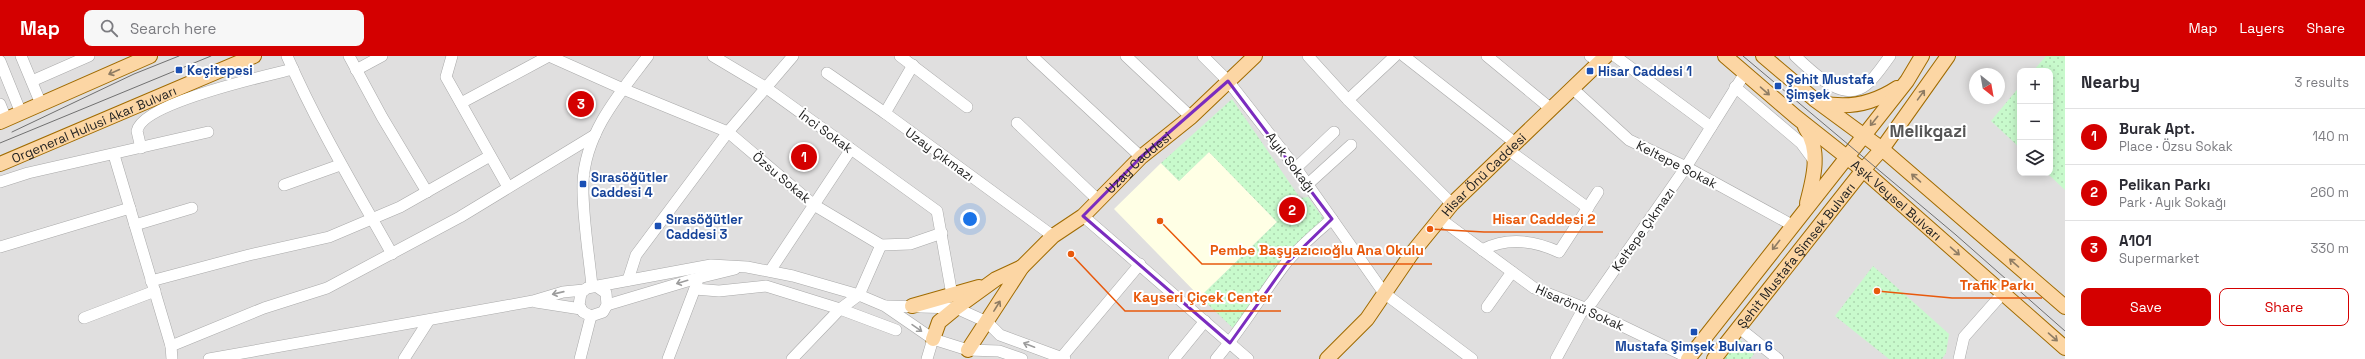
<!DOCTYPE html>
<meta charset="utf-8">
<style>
body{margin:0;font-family:"Space Grotesk",sans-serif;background:#f7f7f7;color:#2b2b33}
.controls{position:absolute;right:12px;top:12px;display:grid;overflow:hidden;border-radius:8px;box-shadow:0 2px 10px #0003}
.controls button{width:36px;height:36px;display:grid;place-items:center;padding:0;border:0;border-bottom:1px solid #e1e1e2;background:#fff;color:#2b2b33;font:20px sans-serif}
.compass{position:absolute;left:1969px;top:12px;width:36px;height:36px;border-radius:50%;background:#fff;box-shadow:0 2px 10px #0003;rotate:149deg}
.you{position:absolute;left:970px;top:163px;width:14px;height:14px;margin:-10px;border:3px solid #fff;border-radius:50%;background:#1a73e8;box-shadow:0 0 0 6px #1a73e833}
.badge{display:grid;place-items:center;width:26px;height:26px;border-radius:50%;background:#d40000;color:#fff;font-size:13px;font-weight:700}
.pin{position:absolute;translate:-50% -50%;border:2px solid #fff;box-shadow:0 1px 4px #0006}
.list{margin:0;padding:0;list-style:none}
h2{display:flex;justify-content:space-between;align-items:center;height:52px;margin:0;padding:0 16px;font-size:17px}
h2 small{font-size:13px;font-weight:400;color:#7c7c81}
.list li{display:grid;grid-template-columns:26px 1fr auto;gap:12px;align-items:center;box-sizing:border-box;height:56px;padding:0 16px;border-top:1px solid #e1e1e2}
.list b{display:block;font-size:15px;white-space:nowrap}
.list p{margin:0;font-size:13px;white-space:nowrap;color:#7c7c81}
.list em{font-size:13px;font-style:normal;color:#7c7c81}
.actions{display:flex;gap:8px;padding:12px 16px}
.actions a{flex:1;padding:9px 0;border:1px solid #d40000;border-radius:8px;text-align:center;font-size:14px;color:#d40000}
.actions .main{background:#d40000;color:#fff}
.icon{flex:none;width:22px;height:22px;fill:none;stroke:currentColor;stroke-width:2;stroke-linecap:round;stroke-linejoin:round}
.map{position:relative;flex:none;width:2065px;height:303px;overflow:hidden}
header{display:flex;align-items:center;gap:24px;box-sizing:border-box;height:56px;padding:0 20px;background:#d40000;color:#fff}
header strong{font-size:19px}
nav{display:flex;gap:22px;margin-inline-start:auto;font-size:14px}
.search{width:280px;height:36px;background:#f7f7f7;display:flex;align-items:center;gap:10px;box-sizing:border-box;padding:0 14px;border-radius:8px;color:#7c7c81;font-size:15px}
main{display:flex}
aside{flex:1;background:#fff}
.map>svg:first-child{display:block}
</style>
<header>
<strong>Map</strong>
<div class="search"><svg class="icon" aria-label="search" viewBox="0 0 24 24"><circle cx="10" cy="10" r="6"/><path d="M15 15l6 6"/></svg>Search here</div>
<nav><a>Map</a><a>Layers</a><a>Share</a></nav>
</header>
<main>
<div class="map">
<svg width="2065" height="303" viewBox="0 0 2065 303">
<defs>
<pattern id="park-dots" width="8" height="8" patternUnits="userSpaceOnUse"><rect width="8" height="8" fill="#c8facc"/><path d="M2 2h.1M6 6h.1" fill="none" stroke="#acd6af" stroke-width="1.8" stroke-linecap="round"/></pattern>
</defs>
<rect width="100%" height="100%" fill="#f2efe9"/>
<path fill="#e0dfdf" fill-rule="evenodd" d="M0,0H2065V303H0ZM2020,15H2050V117H2020ZM1975,18H1999V42H1975Z"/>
<polygon fill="#ffffe5" points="1209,96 1277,166 1200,241 1114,153 1161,107 1179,125"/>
<g fill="url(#park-dots)">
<polygon points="2046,0 2065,0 2065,134 2047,117 2050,117 2050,15 2033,15"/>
<polygon points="2020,30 2020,92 1991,65"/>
<polygon points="1232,43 1300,142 1308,141 1326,166 1235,274 1200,241 1277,166 1209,96 1179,125 1161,107"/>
<polygon points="1873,210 1949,278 1946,297 1942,303 1889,303 1835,260"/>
<polygon points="1738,282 1754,298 1750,303 1723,303"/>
</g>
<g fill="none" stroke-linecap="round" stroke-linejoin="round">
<g stroke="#a9a9a9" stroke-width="12">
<g id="minor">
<polyline points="21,0 41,48"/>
<path d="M287,0C317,69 355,132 392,198"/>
<polyline points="349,0 382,61 427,136"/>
<polyline points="452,0 446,21 508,131"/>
<polyline points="549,0 623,33 728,76 814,149 881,189 910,188 942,177"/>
<polyline points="713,0 765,31 937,155 952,239"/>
<polyline points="900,0 967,51"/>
<polyline points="1032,0 1141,101"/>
<polyline points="1126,0 1191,61"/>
<polyline points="1203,0 1228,25 1296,112 1384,237 1472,303"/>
<polyline points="1308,0 1348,44 1452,148"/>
<polyline points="1404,0 1514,86"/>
<polyline points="1487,0 1550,52"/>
<polyline points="1590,0 1599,6"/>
<polyline points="1615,0 1711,71"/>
<path d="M1795,0C1812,15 1842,48 1866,29C1876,21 1883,9 1890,0"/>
<polyline points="0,5 21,57"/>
<polyline points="356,14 382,0"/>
<polyline points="827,17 885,57 1053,180"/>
<polyline points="32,25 89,0"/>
<polyline points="1735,31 1801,87 1815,106"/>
<polyline points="1572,32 1629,84 1686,111 1792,169"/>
<polyline points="1348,44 1395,0"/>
<polyline points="461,47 549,0"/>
<polyline points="0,48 6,63"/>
<polyline points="885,57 913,9"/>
<polyline points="1017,67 1097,143"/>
<path d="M141,92L137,75C142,47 265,20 293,13"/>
<polyline points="1507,93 1588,152"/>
<polyline points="114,99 171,290"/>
<polyline points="1296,112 1334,76"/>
<polyline points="0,126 28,117 208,76"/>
<polyline points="1308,128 1351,89"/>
<polyline points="284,129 340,109"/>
<polyline points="1083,160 1248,303"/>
<polyline points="1439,162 1534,232 1585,252 1689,302"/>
<polyline points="135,169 192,152"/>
<polyline points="0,191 130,152"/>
<path d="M1482,194C1507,181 1533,184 1559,196L1598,136"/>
<polyline points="770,215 851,93"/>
<polyline points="628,224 636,199 728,76 793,0"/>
<polyline points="151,225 249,199 329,181 400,151 490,100"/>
<path d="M592,230C589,199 582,158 583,127C585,77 619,38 648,0"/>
<polyline points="596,230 606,237 607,249 603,256 591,260 583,256 579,249 581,237 587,232 711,209 747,211 793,220 859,239 885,250 933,283 968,294 999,295 1022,303"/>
<polyline points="695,233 719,235 766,230 840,253 896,274"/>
<polyline points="536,246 581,253"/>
<polyline points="607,249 694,223 735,213"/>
<polyline points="886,250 956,252 987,266 1000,279 1065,303"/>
<polyline points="1487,251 1512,216"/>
<polyline points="84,262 155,235"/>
<polyline points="1738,271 1778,303"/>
<polyline points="1061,302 1140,208"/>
<polyline points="172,303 171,290 264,252 327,232 460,161 595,79"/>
<polyline points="209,303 533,245 563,236 584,234"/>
<polyline points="404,303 429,264"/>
<polyline points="580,303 591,260"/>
<polyline points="668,303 697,227"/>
<polyline points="792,303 840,253 859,239 881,189"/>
<polyline points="927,303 933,283"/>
<polyline points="1174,303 1205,265"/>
<path d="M1216,303C1242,273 1262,238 1286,207C1300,190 1316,177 1332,163"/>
<polyline points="1556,303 1581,257 1592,246 1686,111 1745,17"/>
<polyline points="1959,303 1964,281 2003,237"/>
</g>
</g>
<g stroke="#a06b00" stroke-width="16">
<g id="major">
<path id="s1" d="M1725,0L1796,61L1863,114L2065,292"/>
<polyline points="1763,0 1814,43 1882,93 2065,251"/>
<path d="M1822,47C1849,53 1874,47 1897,32"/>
<polyline points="0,66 150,0"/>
<path d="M1805,71C1821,94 1814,121 1807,147"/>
<path id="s2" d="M0,108L254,0"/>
<path id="s3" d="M1022,211L1053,180L1083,160L1141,101L1191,61L1255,0"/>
<polyline points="912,250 979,231"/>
<polyline points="933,283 939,266 956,252 996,223 1022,211 968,294"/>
<path id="s4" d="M1327,303L1367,263L1412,197L1452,148L1606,0"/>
<polyline points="1688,303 1907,25 1922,0"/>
<path id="s5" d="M1714,303L1863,114L1882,93L1948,0"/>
</g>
</g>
<use href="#minor" stroke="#fff" stroke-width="11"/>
<use href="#major" stroke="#fcd6a4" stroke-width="14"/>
<g stroke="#707070" stroke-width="1">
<polyline points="1743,0 1956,179 2065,275"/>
<polyline points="12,76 134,18 179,0"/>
<polyline points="0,87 211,0"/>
</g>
</g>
<defs><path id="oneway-shaft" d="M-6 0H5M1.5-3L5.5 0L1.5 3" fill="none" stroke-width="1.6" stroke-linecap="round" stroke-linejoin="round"/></defs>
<g stroke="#8f7c63">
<use href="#oneway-shaft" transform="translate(114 16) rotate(156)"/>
<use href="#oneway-shaft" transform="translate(1765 35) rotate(41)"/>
<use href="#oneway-shaft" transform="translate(1921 39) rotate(-54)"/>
<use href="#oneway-shaft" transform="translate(1874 65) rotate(129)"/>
<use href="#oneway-shaft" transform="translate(1916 122) rotate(-139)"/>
<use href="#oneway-shaft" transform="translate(1776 189) rotate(128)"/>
<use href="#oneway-shaft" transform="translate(1955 195) rotate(41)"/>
<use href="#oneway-shaft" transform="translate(2014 207) rotate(-139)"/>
<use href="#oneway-shaft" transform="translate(997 250) rotate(-58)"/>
<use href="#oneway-shaft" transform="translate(2053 281) rotate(41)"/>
</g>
<g stroke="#9c9c9c">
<use href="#oneway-shaft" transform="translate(682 226) rotate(163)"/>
<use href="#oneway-shaft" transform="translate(558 237) rotate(167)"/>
<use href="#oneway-shaft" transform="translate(917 272) rotate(35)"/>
<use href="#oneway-shaft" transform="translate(1029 289) rotate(-159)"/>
</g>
<path fill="none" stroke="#7b2cbf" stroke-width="3" stroke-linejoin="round" d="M1228,25L1332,163L1287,207L1230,287L1083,160L1141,101Z"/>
<g fill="#1a4fb4" stroke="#fff" stroke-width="1.5">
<rect x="175" y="10" width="8" height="8" rx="2"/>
<rect x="1586" y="11" width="8" height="8" rx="2"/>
<rect x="1774" y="26" width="8" height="8" rx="2"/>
<rect x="579" y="124" width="8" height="8" rx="2"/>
<rect x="654" y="166" width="8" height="8" rx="2"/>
<rect x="1690" y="272" width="8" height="8" rx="2"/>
</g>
<g text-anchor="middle" stroke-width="4" stroke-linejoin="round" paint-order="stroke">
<g font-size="13" font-weight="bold" fill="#164399" stroke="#fff" text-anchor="start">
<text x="187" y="19">Keçitepesi</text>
<text x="1598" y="20">Hisar Caddesi 1</text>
<text x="1786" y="28">Şehit Mustafa<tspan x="1786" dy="15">Şimşek</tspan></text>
<text x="591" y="126">Sırasöğütler<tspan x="591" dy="15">Caddesi 4</tspan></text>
<text x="666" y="168">Sırasöğütler<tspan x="666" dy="15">Caddesi 3</tspan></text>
<text x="1694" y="295" text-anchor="middle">Mustafa Şimşek Bulvarı 6</text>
</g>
<g font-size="13" fill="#222" stroke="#fff">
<text dy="5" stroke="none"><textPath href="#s2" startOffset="102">Orgeneral Hulusi Akar Bulvarı</textPath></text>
<text transform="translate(826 75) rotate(36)" y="5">İnci Sokak</text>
<text transform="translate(940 98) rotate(36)" y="5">Uzay Çıkmazı</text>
<text dy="5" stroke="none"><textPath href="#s3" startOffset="157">Uzay Caddesi</textPath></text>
<text transform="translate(1291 106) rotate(53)" y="5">Ayık Sokağı</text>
<text transform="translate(1677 108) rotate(27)" y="5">Keltepe Sokak</text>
<text dy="5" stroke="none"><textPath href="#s4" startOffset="243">Hisar Önü Caddesi</textPath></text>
<text transform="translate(782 121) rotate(40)" y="5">Özsu Sokak</text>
<text dy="5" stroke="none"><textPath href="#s1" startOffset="224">Aşık Veysel Bulvarı</textPath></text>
<text transform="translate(1643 173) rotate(-55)" y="5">Keltepe Çıkmazı</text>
<text dy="5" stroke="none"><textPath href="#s5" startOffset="132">Şehit Mustafa Şimsek Bulvarı</textPath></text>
<text transform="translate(1580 251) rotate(24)" y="5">Hisarönü Sokak</text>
</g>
<g font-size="17" font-weight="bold" fill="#555" stroke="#fff">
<text x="1928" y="81">Melikgazi</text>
</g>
</g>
<path fill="none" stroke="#e8590c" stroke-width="1.5" d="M1430 173L1484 176H1603M1160 165L1202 208H1432M1877 235L1952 242H2042M1071 198L1125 255H1281"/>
<g fill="#e8590c" stroke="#fff" stroke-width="1.5">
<circle cx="1430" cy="173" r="4"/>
<circle cx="1160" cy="165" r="4"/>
<circle cx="1877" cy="235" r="4"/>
<circle cx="1071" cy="198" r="4"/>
</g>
<g font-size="14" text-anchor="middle" font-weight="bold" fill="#e8590c" stroke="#fff" stroke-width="4" stroke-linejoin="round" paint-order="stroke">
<text x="1544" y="168">Hisar Caddesi 2</text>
<text x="1317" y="199">Pembe Başyazıcıoğlu Ana Okulu</text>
<text x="1997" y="234">Trafik Parkı</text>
<text x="1203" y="246">Kayseri Çiçek Center</text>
</g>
</svg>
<div class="controls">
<button>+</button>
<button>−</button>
<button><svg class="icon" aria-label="layers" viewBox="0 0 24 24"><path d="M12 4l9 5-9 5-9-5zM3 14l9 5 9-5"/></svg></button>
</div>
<svg class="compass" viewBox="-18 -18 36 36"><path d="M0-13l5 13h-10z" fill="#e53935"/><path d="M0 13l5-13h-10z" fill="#7c7c81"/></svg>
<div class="you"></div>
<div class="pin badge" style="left:804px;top:101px">1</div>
<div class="pin badge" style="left:1292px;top:154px">2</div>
<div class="pin badge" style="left:581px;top:48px">3</div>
</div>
<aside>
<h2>Nearby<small>3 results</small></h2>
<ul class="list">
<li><span class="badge">1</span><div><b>Burak Apt.</b><p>Place · Özsu Sokak</p></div><em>140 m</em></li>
<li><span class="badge">2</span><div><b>Pelikan Parkı</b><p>Park · Ayık Sokağı</p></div><em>260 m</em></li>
<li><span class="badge">3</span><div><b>A101</b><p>Supermarket</p></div><em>330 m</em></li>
</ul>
<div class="actions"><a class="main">Save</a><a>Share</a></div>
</aside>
</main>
